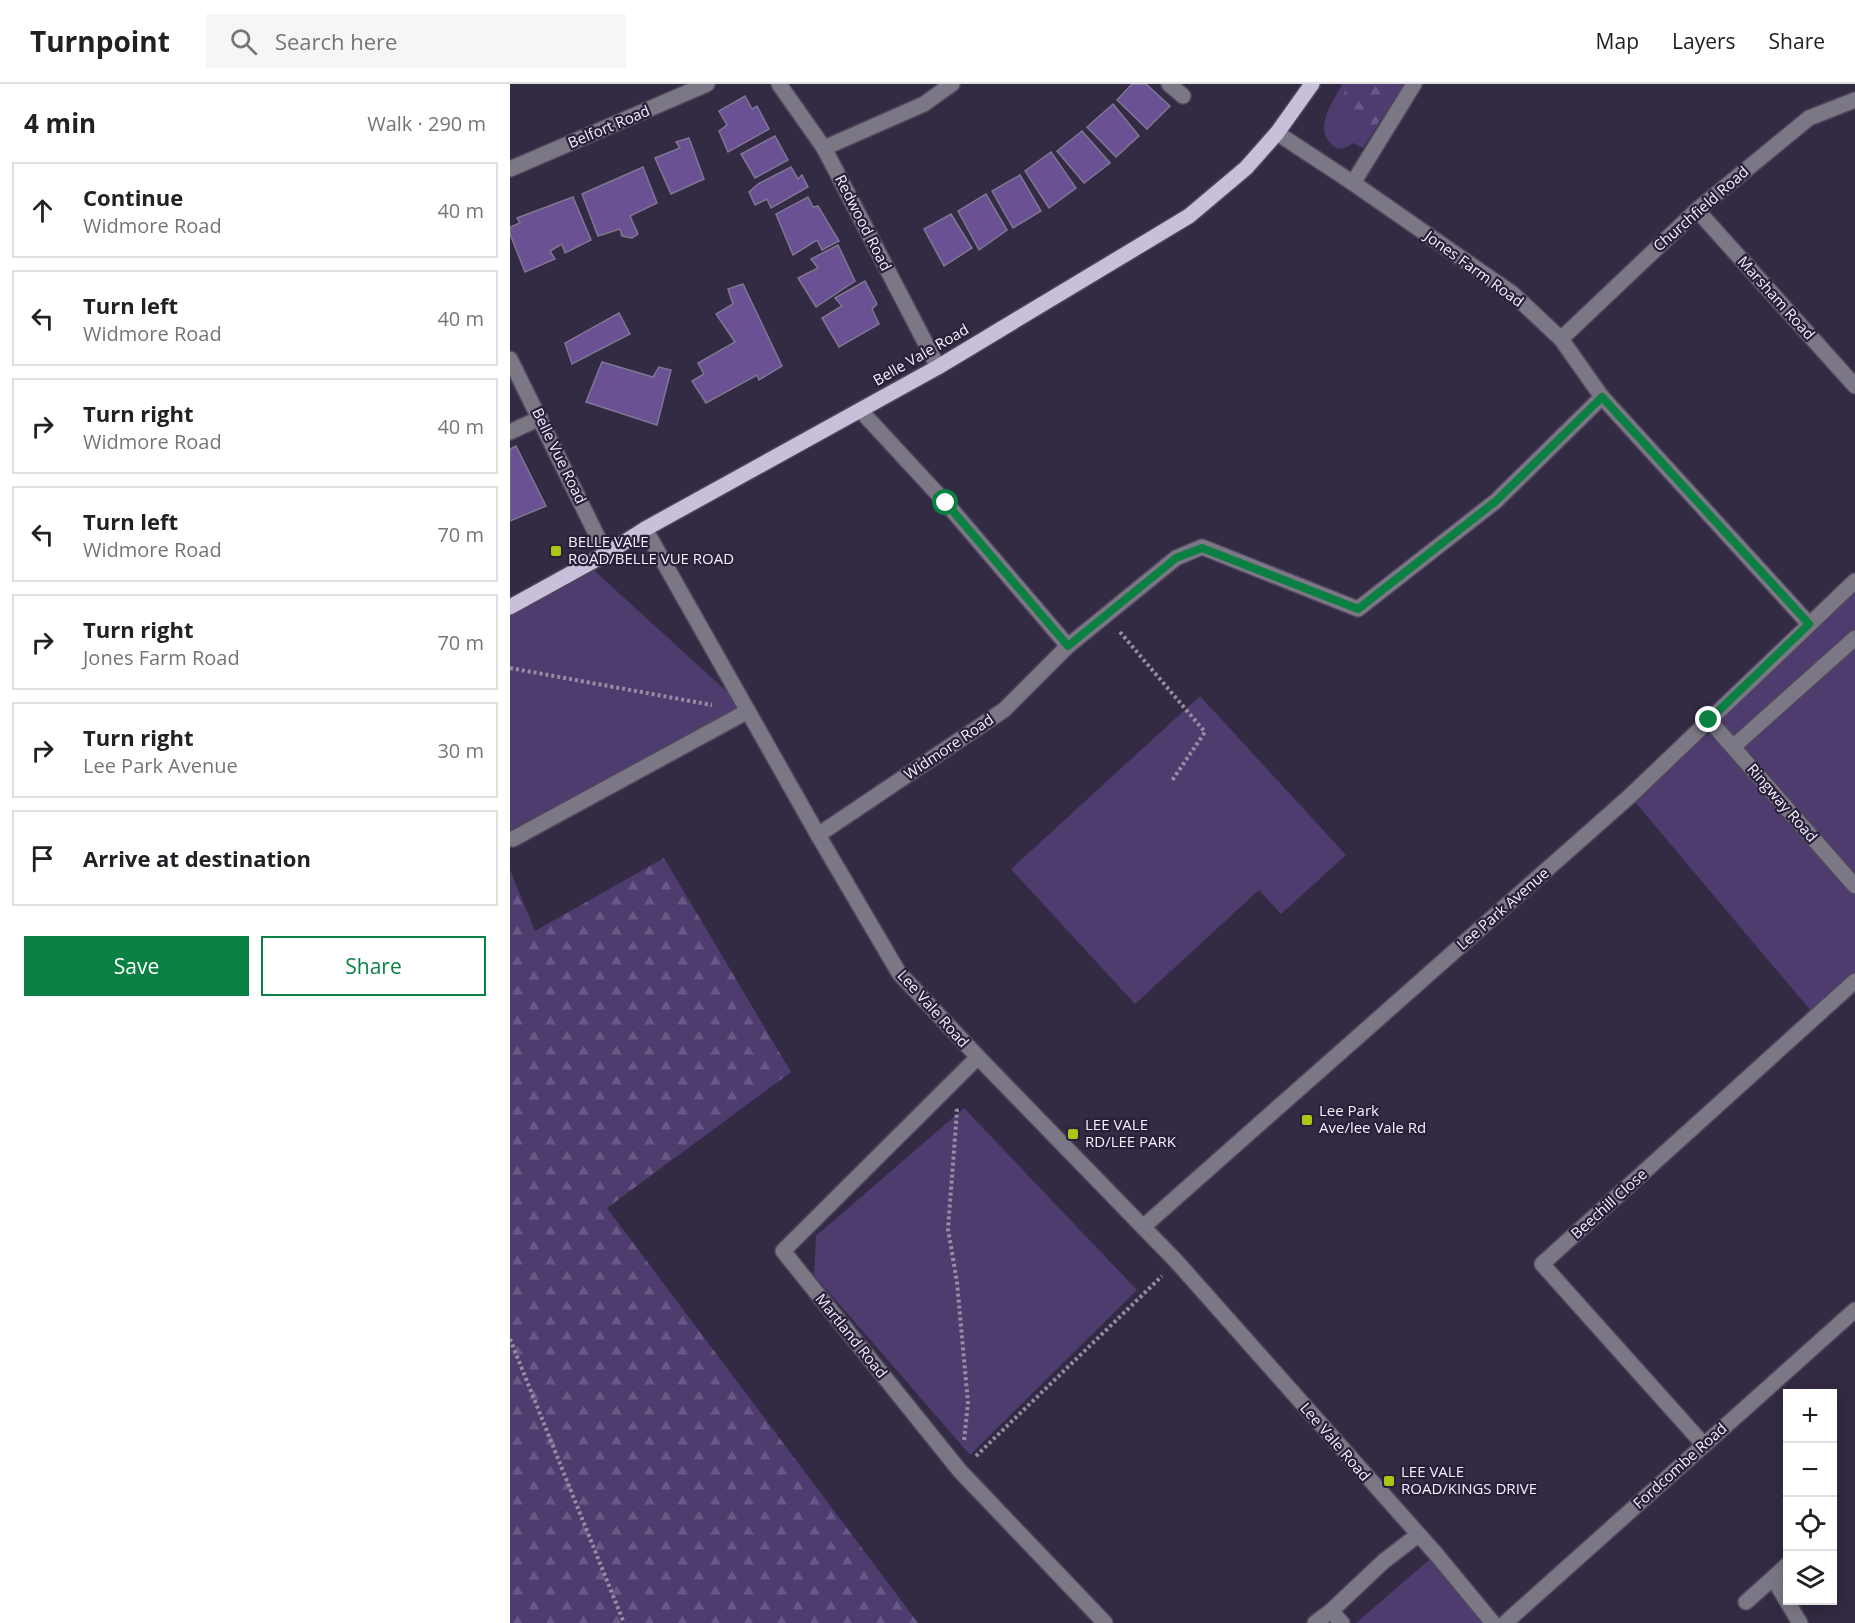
<!DOCTYPE html>
<meta charset="utf-8">
<style>
body{margin:0;font-family:"Open Sans",sans-serif;background:#f6f6f6;color:#202124}
.controls{position:absolute;right:18px;bottom:18px;display:grid;overflow:hidden;border-radius:0px;box-shadow:0 3px 15px #0003}
.controls button{width:54px;height:54px;display:grid;place-items:center;padding:0;border:0;border-bottom:2px solid #e0e0e0;background:#fff;color:#202124;font:30px sans-serif}
.stop{position:absolute;width:18px;height:18px;margin:-14px;border:4px solid #0b8043;border-radius:50%;background:#fff}
.stop.end{background:#0b8043;border-color:#fff;box-shadow:0 2px 6px #0008}
.list{margin:0;padding:0;list-style:none}
h2{display:flex;justify-content:space-between;align-items:center;height:78px;margin:0;padding:0 24px;font-size:26px}
h2 small{font-size:20px;font-weight:400;color:#757577}
.list li{display:grid;grid-template-columns:39px 1fr auto;gap:18px;align-items:center;box-sizing:border-box;height:96px;margin:0 12px 12px;padding:0 12px;border:2px solid #e0e0e0;border-radius:0px}
.list b{display:block;font-size:22px;white-space:nowrap}
.list p{margin:0;font-size:20px;white-space:nowrap;color:#757577}
.list em{font-size:20px;font-style:normal;color:#757577}
.actions{display:flex;gap:12px;padding:18px 24px}
.actions a{flex:1;padding:14px 0;border:2px solid #0b8043;border-radius:0px;text-align:center;font-size:21px;color:#0b8043}
.actions .main{background:#0b8043;color:#fff}
.icon{flex:none;width:33px;height:33px;fill:none;stroke:currentColor;stroke-width:2;stroke-linecap:round;stroke-linejoin:round}
.map{position:relative;flex:none;width:1345px;height:1539px;overflow:hidden}
header{display:flex;align-items:center;gap:36px;box-sizing:border-box;height:84px;padding:0 30px;background:#fff;border-bottom:2px solid #e0e0e0}
header strong{font-size:28px}
nav{display:flex;gap:33px;margin-inline-start:auto;font-size:21px}
.search{width:420px;height:54px;background:#f6f6f6;display:flex;align-items:center;gap:15px;box-sizing:border-box;padding:0 21px;border-radius:0px;color:#757577;font-size:22px}
main{display:flex}
aside{flex:1;background:#fff}
.map>svg:first-child{display:block}
</style>
<header>
<strong>Turnpoint</strong>
<div class="search"><svg class="icon" aria-label="search" viewBox="0 0 24 24"><circle cx="10" cy="10" r="6"/><path d="M15 15l6 6"/></svg>Search here</div>
<nav><a>Map</a><a>Layers</a><a>Share</a></nav>
</header>
<main>
<aside>
<h2>4 min<small>Walk · 290 m</small></h2>
<ul class="list">
<li><svg class="icon" aria-label="ahead" viewBox="0 0 24 24"><path d="M12 20V5M6 11l6-6 6 6"/></svg><div><b>Continue</b><p>Widmore Road</p></div><em>40 m</em></li>
<li><svg class="icon" aria-label="left" viewBox="0 0 24 24"><path d="M17 20v-9H6M10 6l-5 5 5 5"/></svg><div><b>Turn left</b><p>Widmore Road</p></div><em>40 m</em></li>
<li><svg class="icon" aria-label="right" viewBox="0 0 24 24"><path d="M7 20v-9h11M14 6l5 5-5 5"/></svg><div><b>Turn right</b><p>Widmore Road</p></div><em>40 m</em></li>
<li><svg class="icon" aria-label="left" viewBox="0 0 24 24"><path d="M17 20v-9H6M10 6l-5 5 5 5"/></svg><div><b>Turn left</b><p>Widmore Road</p></div><em>70 m</em></li>
<li><svg class="icon" aria-label="right" viewBox="0 0 24 24"><path d="M7 20v-9h11M14 6l5 5-5 5"/></svg><div><b>Turn right</b><p>Jones Farm Road</p></div><em>70 m</em></li>
<li><svg class="icon" aria-label="right" viewBox="0 0 24 24"><path d="M7 20v-9h11M14 6l5 5-5 5"/></svg><div><b>Turn right</b><p>Lee Park Avenue</p></div><em>30 m</em></li>
<li><svg class="icon" aria-label="arrive" viewBox="0 0 24 24"><path d="M6 21V4h12l-3 4 3 4H6"/></svg><div><b>Arrive at destination</b></div></li>
</ul>
<div class="actions"><a class="main">Save</a><a>Share</a></div>
</aside>
<div class="map">
<svg width="1345" height="1539" viewBox="0 0 1345 1539">
<defs>
<pattern id="forest-firs" width="22" height="20" patternUnits="userSpaceOnUse" patternTransform="scale(1.5)"><rect width="22" height="20" fill="#4e3c6f"/><path d="M5 1l3.5 6h-7zM16 11l3.5 6h-7z" fill="#685885"/></pattern>
</defs>
<rect width="100%" height="100%" fill="#332a43"/>
<g fill="#4e3c6f">
<path d="M832,0H894L853,64L843,59C836,64 830,68 822,61C803,43 823,19 832,0Z"/>
<polygon points="76,479 238,627 0,749 0,521"/>
<polygon points="1345,498 1345,790 1340,795 1345,802 1345,897 1306,933 1120,712"/>
<polygon points="690,612 836,771 771,830 749,806 625,920 501,785"/>
<polygon points="454,1024 627,1206 460,1371 304,1191 306,1152"/>
<polygon points="926,1470 983,1539 846,1539"/>
</g>
<g fill="url(#forest-firs)">
<polygon points="837,0 893,0 863,47 849,42 830,24"/>
<polygon points="154,774 281,988 97,1124 408,1539 0,1539 0,786 25,847"/>
</g>
<g fill="#6a5194" stroke="#807694" stroke-width="1.5">
<polygon points="622,0 636,0 660,22 637,45 607,16"/>
<polygon points="235,12 242,25 247,22 259,45 218,68 209,47 217,41 209,27"/>
<polygon points="603,20 629,52 606,73 577,43"/>
<polygon points="572,47 600,79 574,99 547,67"/>
<polygon points="265,52 278,76 245,94 231,70"/>
<polygon points="179,54 194,95 161,110 145,74 170,64 166,58"/>
<polygon points="541,68 566,104 539,124 515,87"/>
<polygon points="133,83 147,119 120,132 128,150 122,154 116,153 112,152 110,145 88,152 72,110"/>
<polygon points="281,83 288,95 292,91 298,103 261,124 257,115 245,121 239,108 248,100"/>
<polygon points="510,91 531,127 503,144 482,107"/>
<polygon points="476,110 497,146 469,166 448,127"/>
<polygon points="63,113 81,156 55,169 52,160 40,167 45,175 15,188 0,150 0,143 10,139 7,134"/>
<polygon points="298,113 303,123 308,122 329,157 312,166 307,156 283,171 266,130"/>
<polygon points="441,130 462,164 434,182 414,145"/>
<polygon points="328,161 345,197 306,223 288,194 308,184 301,175"/>
<polygon points="355,197 367,220 362,225 369,240 329,263 312,234 332,222 325,214"/>
<polygon points="233,200 272,282 249,296 247,291 196,319 182,297 194,290 188,279 225,258 206,230 223,220 218,205"/>
<polygon points="109,229 120,250 62,280 55,259"/>
<polygon points="92,278 143,293 149,283 161,286 147,341 76,318"/>
<polygon points="6,362 36,422 0,437 0,365"/>
</g>
<g fill="none" stroke-linecap="round" stroke-linejoin="round">
<g stroke="#4e465d" stroke-width="18">
<g id="minor">
<polyline points="269,0 314,64 428,283"/>
<polyline points="659,0 673,12"/>
<polyline points="767,49 843,99 1003,210 1051,255 1092,313 1299,540"/>
<polyline points="314,64 414,20 442,0"/>
<polyline points="0,85 197,0"/>
<polyline points="843,99 904,0"/>
<polyline points="1187,126 1345,302"/>
<polyline points="1051,255 1187,126 1299,34 1345,16"/>
<polyline points="0,275 96,470"/>
<polyline points="351,327 436,419 558,562"/>
<polyline points="0,348 30,334"/>
<polyline points="135,445 308,751 389,889 468,973 667,1178 926,1470 983,1539"/>
<polyline points="1199,636 1345,802"/>
<polyline points="1223,663 1345,554"/>
<polyline points="308,751 494,626 558,562 666,474 692,463 848,525 986,417 1092,313"/>
<polyline points="3,755 238,627"/>
<polyline points="468,973 273,1167 450,1387 595,1539"/>
<polyline points="633,1143 1120,712 1345,497"/>
<polyline points="1194,1361 1032,1180 1345,897"/>
<polyline points="1263,1494 1278,1480"/>
<polyline points="1236,1518 1263,1494 1290,1539"/>
<polyline points="821,1527 832,1539"/>
<polyline points="805,1539 821,1527 874,1477 908,1451"/>
<polyline points="995,1539 1345,1226"/>
</g>
</g>
<g stroke="#4e465d" stroke-width="18">
<polyline id="major" points="0,523 96,470 135,445 428,283 679,132 736,84 767,49 802,0"/>
</g>
<g stroke="#958ea2" stroke-width="4" stroke-dasharray="3 3" stroke-linecap="butt">
<polyline points="610,548 695,648 661,698"/>
<polyline points="0,584 202,621"/>
<polyline points="446,1025 447,1027 438,1145 447,1198 458,1319 454,1357"/>
<polyline points="0,1255 114,1539"/>
<polyline points="466,1372 652,1192"/>
</g>
<use href="#minor" stroke="#7c7785" stroke-width="15"/>
<use href="#major" stroke="#c8c0db" stroke-width="15"/>
</g>
<g fill="none" stroke-linecap="round" stroke-linejoin="round">
<polyline stroke="#0b8043" stroke-width="8" points="436,419 558,562 666,474 692,464 848,525 986,417 1092,313 1299,540 1199,636"/>
</g>
<g fill="#aac716" stroke="#292039" stroke-width="2">
<rect x="40" y="461" width="12" height="12" rx="3"/>
<rect x="791" y="1030" width="12" height="12" rx="3"/>
<rect x="557" y="1044" width="12" height="12" rx="3"/>
<rect x="873" y="1391" width="12" height="12" rx="3"/>
</g>
<g text-anchor="middle" stroke-width="4.5" stroke-linejoin="round" paint-order="stroke">
<g font-size="15" fill="#f4f0fe" stroke="#292039">
<text transform="translate(99 43) rotate(-23)" y="5">Belfort Road</text>
<text transform="translate(1191 125) rotate(-41)" y="5">Churchfield Road</text>
<text transform="translate(353 139) rotate(63)" y="5">Redwood Road</text>
<text transform="translate(964 185) rotate(36)" y="5">Jones Farm Road</text>
<text transform="translate(1266 214) rotate(48)" y="5">Marsham Road</text>
<text transform="translate(411 271) rotate(-30)" y="5">Belle Vale Road</text>
<text transform="translate(49 372) rotate(64)" y="5">Belle Vue Road</text>
<text transform="translate(439 663) rotate(-34)" y="5">Widmore Road</text>
<text transform="translate(1272 719) rotate(49)" y="5">Ringway Road</text>
<text transform="translate(993 825) rotate(-41)" y="5">Lee Park Avenue</text>
<text transform="translate(423 925) rotate(48)" y="5">Lee Vale Road</text>
<text transform="translate(1099 1120) rotate(-42)" y="5">Beechill Close</text>
<text transform="translate(341 1252) rotate(51)" y="5">Martland Road</text>
<text transform="translate(825 1358) rotate(49)" y="5">Lee Vale Road</text>
<text transform="translate(1170 1382) rotate(-42)" y="5">Fordcombe Road</text>
</g>
<g font-size="15" fill="#f4f0fe" stroke="#292039" text-anchor="start">
<text x="58" y="463">BELLE VALE<tspan x="58" dy="17">ROAD/BELLE VUE ROAD</tspan></text>
<text x="809" y="1032">Lee Park<tspan x="809" dy="17">Ave/lee Vale Rd</tspan></text>
<text x="575" y="1046">LEE VALE<tspan x="575" dy="17">RD/LEE PARK</tspan></text>
<text x="891" y="1393">LEE VALE<tspan x="891" dy="17">ROAD/KINGS DRIVE</tspan></text>
</g>
</g>
</svg>
<div class="controls">
<button>+</button>
<button>−</button>
<button><svg class="icon" aria-label="locate" viewBox="0 0 24 24"><circle cx="12" cy="12" r="6"/><path d="M12 2v4M12 18v4M2 12h4M18 12h4"/></svg></button>
<button><svg class="icon" aria-label="layers" viewBox="0 0 24 24"><path d="M12 4l9 5-9 5-9-5zM3 14l9 5 9-5"/></svg></button>
</div>
<div class="stop" style="left:436px;top:419px"></div>
<div class="stop end" style="left:1199px;top:636px"></div>
</div>
</main>
